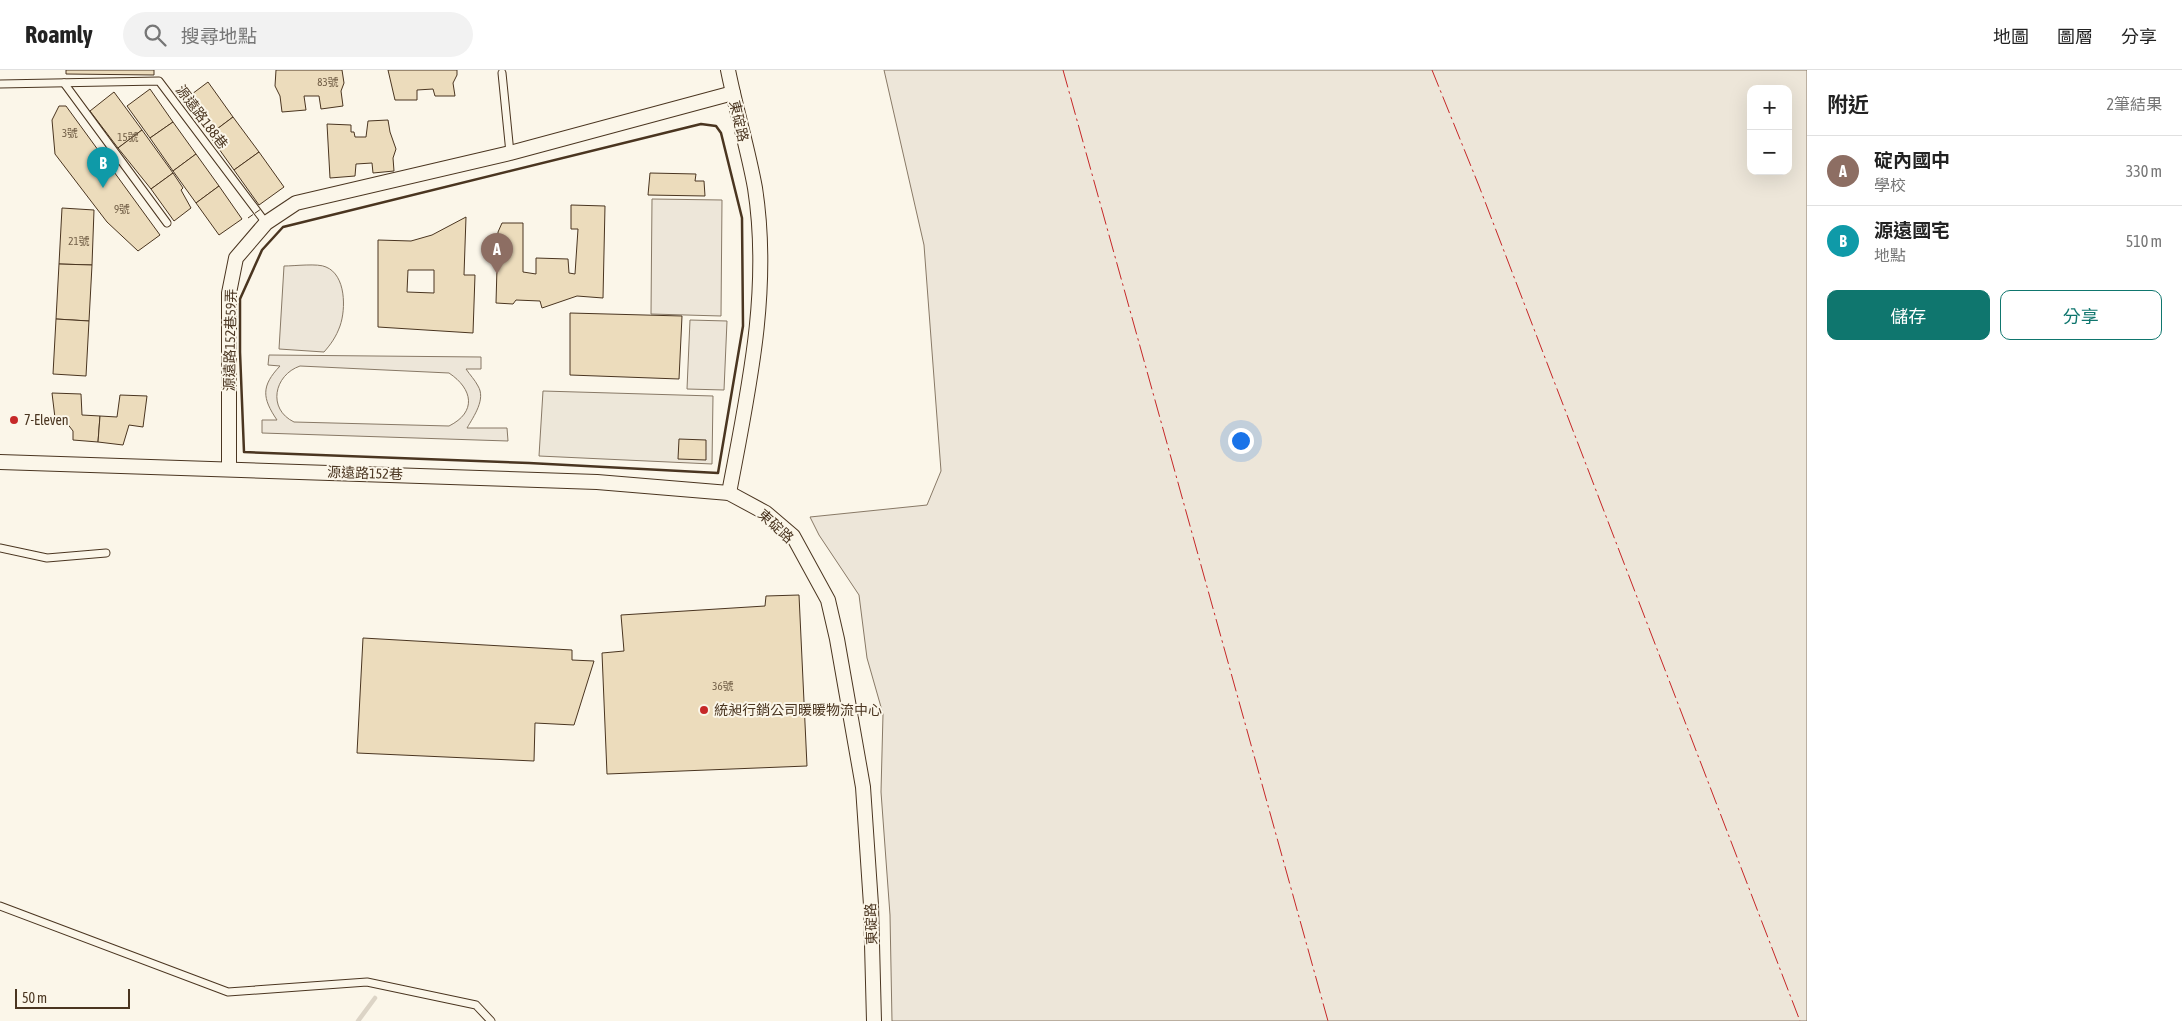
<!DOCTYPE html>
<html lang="zh-TW">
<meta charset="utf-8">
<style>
body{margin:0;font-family:"Asap Condensed","Noto Sans TC",sans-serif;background:#f2f2f2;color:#222}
.controls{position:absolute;right:15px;top:15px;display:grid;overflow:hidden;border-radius:10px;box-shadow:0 5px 20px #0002}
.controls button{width:45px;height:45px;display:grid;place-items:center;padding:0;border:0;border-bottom:1px solid #e0e0e0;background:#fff;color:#222;font:25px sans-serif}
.scale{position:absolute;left:15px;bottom:12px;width:115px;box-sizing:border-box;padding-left:5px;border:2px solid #4a3520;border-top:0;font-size:14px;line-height:18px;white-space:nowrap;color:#4a3520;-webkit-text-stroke:4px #fbf6e9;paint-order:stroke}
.you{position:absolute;left:1240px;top:370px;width:18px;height:18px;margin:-12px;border:4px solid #fff;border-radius:50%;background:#1a73e8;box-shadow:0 0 0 8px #1a73e833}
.badge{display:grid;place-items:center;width:32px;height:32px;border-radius:50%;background:#0f766e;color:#fff;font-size:16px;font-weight:700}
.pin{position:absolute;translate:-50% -41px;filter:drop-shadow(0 1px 2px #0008)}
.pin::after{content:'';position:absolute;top:26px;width:18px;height:15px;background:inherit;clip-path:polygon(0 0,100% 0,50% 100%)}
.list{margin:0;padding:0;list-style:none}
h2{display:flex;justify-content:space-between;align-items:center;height:65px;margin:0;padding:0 20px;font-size:21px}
h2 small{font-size:16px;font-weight:400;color:#767676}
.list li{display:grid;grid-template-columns:32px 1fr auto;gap:15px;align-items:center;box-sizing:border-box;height:70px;padding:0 20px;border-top:1px solid #e0e0e0}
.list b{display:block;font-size:19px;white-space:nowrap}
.list p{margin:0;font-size:16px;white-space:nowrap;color:#767676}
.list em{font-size:16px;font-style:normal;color:#767676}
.actions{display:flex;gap:10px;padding:15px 20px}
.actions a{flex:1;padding:11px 0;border:1px solid #0f766e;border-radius:10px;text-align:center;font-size:18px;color:#0f766e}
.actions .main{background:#0f766e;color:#fff}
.icon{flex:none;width:28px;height:28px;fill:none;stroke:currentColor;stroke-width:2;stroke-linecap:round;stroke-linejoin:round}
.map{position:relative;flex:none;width:1807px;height:951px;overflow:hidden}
header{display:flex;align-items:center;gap:30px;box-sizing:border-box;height:70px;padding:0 25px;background:#fff;border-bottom:1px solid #e0e0e0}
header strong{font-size:24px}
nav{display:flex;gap:28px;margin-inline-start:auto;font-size:18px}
.search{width:350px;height:45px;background:#f2f2f2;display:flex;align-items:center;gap:12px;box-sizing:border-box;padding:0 18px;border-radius:28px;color:#767676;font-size:19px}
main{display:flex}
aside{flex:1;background:#fff}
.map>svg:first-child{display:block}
</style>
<header>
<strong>Roamly</strong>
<div class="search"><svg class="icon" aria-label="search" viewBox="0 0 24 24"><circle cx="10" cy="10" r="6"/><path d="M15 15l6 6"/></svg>搜尋地點</div>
<nav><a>地圖</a><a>圖層</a><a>分享</a></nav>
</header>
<main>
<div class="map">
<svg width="1807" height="951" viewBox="0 0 1807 951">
<rect width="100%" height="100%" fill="#fbf6e9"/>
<g fill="#ede6d9" stroke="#887966" fill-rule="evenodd">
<path d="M884,0H1807V951H892L890,845L881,722L883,644L867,588L859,525L819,465L810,447L927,435L941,401L924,175ZM1751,19H1788V101H1751Z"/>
<polygon points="652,129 722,130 721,246 651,244"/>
<path d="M284,196C295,196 318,193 326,197C346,205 346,239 340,256C336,267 331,274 324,282L279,279Z"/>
<polygon points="690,250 727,251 724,320 687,319"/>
<path d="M269,285L481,287V299H466C470,305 475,310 478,316C486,329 474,346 467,358H507L508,371L262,363V350H277C262,328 261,316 280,296L268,295ZM300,296L449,303C473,319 477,342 449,356L294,352C267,339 274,305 300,296Z"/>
</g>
<polygon fill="#ede7d9" stroke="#887966" points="543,321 713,326 712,394 539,386"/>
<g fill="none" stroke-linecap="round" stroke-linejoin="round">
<polyline stroke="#dcd4c6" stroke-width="4.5" points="358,951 375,928"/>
</g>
<g fill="#ecdcbc" stroke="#4a3520" fill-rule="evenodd">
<polygon points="66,0 154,0 154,5 66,4"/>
<polygon points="276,0 342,0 344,13 341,21 343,36 321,39 319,26 304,26 306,40 282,42 280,26 275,16"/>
<polygon points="388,0 457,0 457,5 453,13 455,26 435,26 433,19 417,20 417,30 395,30"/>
<polygon points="208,12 233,47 209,65 184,30"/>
<polygon points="150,19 173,52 150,68 127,36"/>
<polygon points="114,22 142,60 118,78 90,41"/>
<polygon points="59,36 66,36 160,165 138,181 107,152 55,84 52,50"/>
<polygon points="233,47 259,82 234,100 209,65"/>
<polygon points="388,50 390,62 396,79 393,88 394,101 373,103 372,93 356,94 355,106 330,108 327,54 351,55 351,62 354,62 355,67 366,67 368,51"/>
<polygon points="173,52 196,84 173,101 150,68"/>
<polygon points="142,60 173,103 151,119 118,78"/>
<polygon points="259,82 284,117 259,135 234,100"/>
<polygon points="196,84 219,116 196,133 173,101"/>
<polygon points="173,103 183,118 181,120 191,138 174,151 151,119"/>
<polygon points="650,103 696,104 695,111 704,111 705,126 648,125"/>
<polygon points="219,116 242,149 219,165 196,133"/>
<polygon points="571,135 605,136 603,228 577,226 542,238 540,231 516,230 513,234 496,233 498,162 502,153 523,153 523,202 536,204 536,188 568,189 569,203 575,204 578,159 571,159"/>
<polygon points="62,138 94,140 92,195 59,194"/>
<path d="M466,147L464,205H475L473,263L378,257V170L411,171L432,165ZM408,200H434V223L407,222Z"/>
<polygon points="59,194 92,195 89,251 56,249"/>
<polygon points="570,243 682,246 679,309 570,305"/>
<polygon points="56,249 89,251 86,306 53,304"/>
<polygon points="52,323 81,324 82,345 100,346 98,372 73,370 73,361 63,348 55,348"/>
<polygon points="120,325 147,326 143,357 129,355 123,375 98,372 100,346 117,347"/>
<polygon points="679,369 706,370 706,390 678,389"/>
<polygon points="799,525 807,696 607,704 602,583 624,581 621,545 765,536 766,526"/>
<polygon points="363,568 572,580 572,590 594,591 574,655 535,653 534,691 357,683"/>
</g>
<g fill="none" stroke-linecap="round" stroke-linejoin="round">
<g stroke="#4a3520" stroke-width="9">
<g id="lane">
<polyline points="502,3 510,83"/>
<polyline points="64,13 167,153"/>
<polyline points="0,14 159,11 266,153"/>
<polyline points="0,478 47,488 106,483"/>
<polyline points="0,836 228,922 367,912 476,935 491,951"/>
</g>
</g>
<g stroke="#4a3520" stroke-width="16">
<g id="street">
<path d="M728,0C736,40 748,79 755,118C771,221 748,322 729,423"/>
<polyline points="0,392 597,412 729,423 766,443 793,466 828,530 837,569 863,717 871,835 874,951"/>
<polyline points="229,398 229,223 236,188 266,153 296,133 510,83 733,23"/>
</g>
</g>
<use href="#lane" stroke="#fbf6e9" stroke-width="7"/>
<use href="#street" stroke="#fbf6e9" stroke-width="14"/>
<polyline stroke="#4a3520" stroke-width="1" stroke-dasharray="6 2.5" stroke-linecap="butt" points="248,148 261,139"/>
<polygon stroke="#4a3520" stroke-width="2.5" points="701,54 716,56 721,63 742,148 743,256 718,403 529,393 244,382 240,282 240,229 262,180 283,157"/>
<g stroke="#c62828" stroke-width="1" stroke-dasharray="18 4 2.5 4" stroke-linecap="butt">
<polyline points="1063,0 1328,951"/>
<polyline points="1432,0 1479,116 1800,951"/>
</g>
</g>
<g fill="#c62828" stroke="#fbf6e9" stroke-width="2">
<circle cx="14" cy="350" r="5"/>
<circle cx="704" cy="640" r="5"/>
</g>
<g text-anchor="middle" stroke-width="4" stroke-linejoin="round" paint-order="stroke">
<g font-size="11" fill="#725f47">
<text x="328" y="16">83號</text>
<text x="70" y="67">3號</text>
<text x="128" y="71">15號</text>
<text x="122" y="143">9號</text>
<text x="79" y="175">21號</text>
<text x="723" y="620">36號</text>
</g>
<g font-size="14" fill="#4a3520" stroke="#fbf6e9">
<text transform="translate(202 47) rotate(53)" y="5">源遠路188巷</text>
<text transform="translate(739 51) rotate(77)" y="5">東碇路</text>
<text transform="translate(230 270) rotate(-89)" y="5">源遠路152巷59弄</text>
<text transform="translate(365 403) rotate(2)" y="5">源遠路152巷</text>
<text transform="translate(776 456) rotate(42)" y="5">東碇路</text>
<text transform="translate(871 854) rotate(-92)" y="5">東碇路</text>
</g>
<g font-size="14" fill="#4a3520" stroke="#fbf6e9" text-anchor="start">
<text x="24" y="355">7-Eleven</text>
<text x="714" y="645">統昶行銷公司暖暖物流中心</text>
</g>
</g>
</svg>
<div class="controls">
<button>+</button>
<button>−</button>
</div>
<div class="scale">50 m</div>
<div class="you"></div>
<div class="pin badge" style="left:497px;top:204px;background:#8d6e63">A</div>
<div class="pin badge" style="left:103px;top:118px;background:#0f9aa8">B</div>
</div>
<aside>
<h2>附近<small>2筆結果</small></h2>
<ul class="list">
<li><span class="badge" style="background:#8d6e63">A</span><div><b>碇內國中</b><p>學校</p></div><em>330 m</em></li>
<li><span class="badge" style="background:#0f9aa8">B</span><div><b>源遠國宅</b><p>地點</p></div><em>510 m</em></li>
</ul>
<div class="actions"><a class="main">儲存</a><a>分享</a></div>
</aside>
</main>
